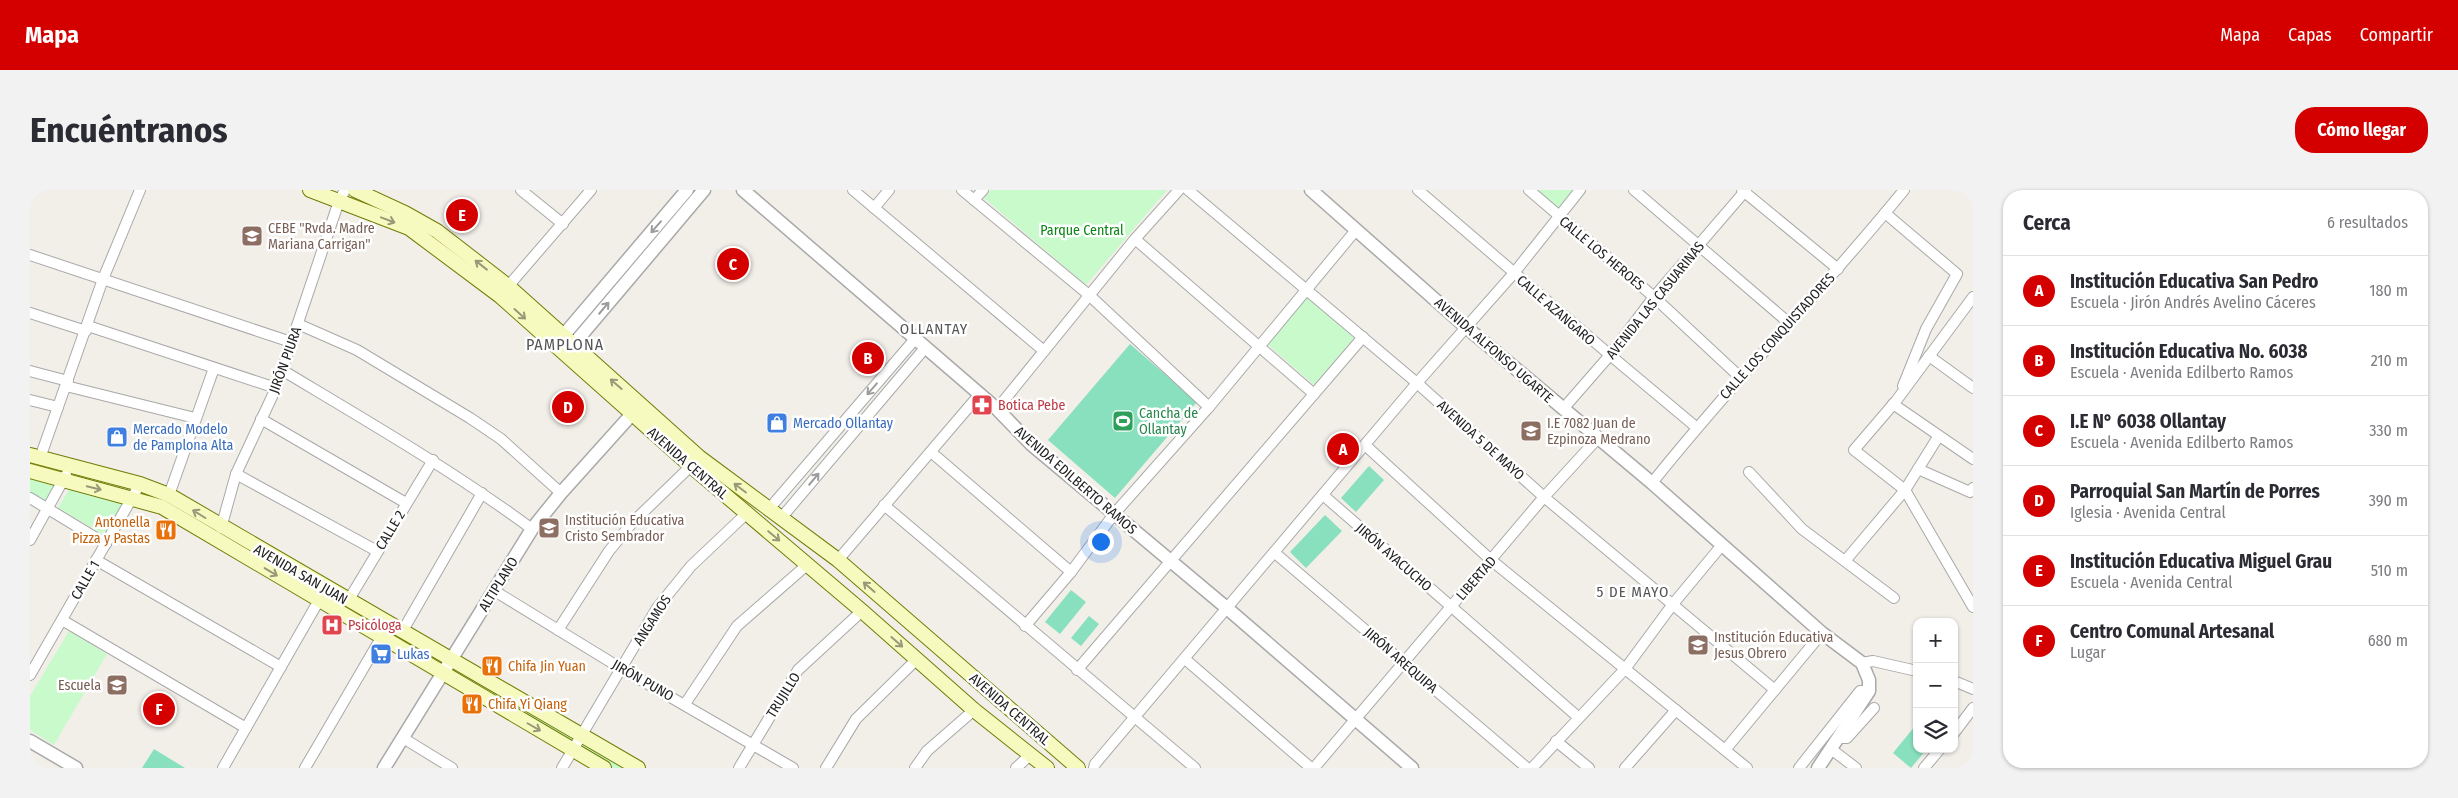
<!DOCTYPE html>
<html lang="es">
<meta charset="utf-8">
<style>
body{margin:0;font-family:"Fira Sans Condensed",sans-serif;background:#f2f2f3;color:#2b2b33}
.controls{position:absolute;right:15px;bottom:15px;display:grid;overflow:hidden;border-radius:10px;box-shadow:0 1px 4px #0004}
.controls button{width:45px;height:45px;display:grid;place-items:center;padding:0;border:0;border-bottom:1px solid #e1e1e2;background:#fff;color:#2b2b33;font:25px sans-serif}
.you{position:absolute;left:1070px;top:351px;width:18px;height:18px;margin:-12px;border:4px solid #fff;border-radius:50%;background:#1a73e8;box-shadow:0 0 0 8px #1a73e833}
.badge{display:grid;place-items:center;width:32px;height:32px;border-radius:50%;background:#d40000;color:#fff;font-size:16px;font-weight:700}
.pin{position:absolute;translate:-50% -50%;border:2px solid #fff;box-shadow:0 1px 5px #0006}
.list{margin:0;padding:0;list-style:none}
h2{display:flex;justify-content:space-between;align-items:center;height:65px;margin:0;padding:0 20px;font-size:21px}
h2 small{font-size:16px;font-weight:400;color:#7c7c81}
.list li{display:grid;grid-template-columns:32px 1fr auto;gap:15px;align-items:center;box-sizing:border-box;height:70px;padding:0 20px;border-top:1px solid #e1e1e2}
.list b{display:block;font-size:19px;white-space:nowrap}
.list p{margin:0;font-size:16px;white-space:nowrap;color:#7c7c81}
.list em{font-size:16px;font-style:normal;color:#7c7c81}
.icon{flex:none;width:28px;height:28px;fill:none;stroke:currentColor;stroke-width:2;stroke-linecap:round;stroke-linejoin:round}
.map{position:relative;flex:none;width:1943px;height:578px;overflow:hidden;border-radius:20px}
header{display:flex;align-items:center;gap:30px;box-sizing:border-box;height:70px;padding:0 25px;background:#d40000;color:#fff}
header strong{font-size:24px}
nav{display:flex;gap:28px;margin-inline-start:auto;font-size:18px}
.intro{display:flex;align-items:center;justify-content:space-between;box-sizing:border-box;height:120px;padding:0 30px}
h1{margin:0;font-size:35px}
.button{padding:12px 22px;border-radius:20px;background:#d40000;color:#fff;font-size:18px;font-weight:700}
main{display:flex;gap:30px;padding:0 30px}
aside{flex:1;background:#fff;border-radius:20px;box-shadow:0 1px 4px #0004}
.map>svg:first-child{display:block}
</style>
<header>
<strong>Mapa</strong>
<nav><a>Mapa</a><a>Capas</a><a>Compartir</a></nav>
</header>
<div class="intro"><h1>Encuéntranos</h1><a class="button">Cómo llegar</a></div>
<main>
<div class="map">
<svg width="1943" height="578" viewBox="0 0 1943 578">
<rect width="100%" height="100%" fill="#f2efe9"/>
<g fill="#c8facc">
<polygon points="961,0 1137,0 1056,95 954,8"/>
<polygon points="1506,0 1544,0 1528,20"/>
<polygon points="1275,105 1324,148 1284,195 1235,152"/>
<polygon points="0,285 23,293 25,296 16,313 0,303"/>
<polygon points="41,296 94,312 76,346 28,318"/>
<polygon points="297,406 413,471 410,478 294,411"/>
<polygon points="39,441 77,464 24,555 0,540 0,506"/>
<polygon points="424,478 545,547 542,555 419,483"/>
<polygon points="555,553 600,578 581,578 551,561"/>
</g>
<g fill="#88e0be">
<polygon points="1100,154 1167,212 1085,308 1018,250"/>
<polygon points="1339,276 1354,290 1326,322 1311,308"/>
<polygon points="1295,325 1312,341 1276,378 1260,362"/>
<polygon points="1041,400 1056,412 1030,444 1015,432"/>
<polygon points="1059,426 1069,434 1051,456 1041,448"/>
<polygon points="1885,536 1887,559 1897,559 1881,578 1863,563"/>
<polygon points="124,559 155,578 112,578"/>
</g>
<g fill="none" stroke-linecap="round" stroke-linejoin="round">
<g stroke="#a9a9a9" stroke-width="12">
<g id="minor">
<polyline points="491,0 533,34"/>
<polyline points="823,0 1014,161"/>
<polyline points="932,0 1059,105 1179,217"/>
<polyline points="1158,0 1387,193 1514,307 1745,500"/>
<polyline points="1388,0 1580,165 1666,237"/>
<polyline points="1499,0 1624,107 1711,188"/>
<polyline points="1604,0 1759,133"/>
<polyline points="1712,0 1808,79"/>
<polyline points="944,10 953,0"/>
<polyline points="844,18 859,0"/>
<polyline points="1855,23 1927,84 1896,139 1873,196"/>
<polyline points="1105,49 1284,204"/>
<polyline points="0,65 261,152"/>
<polyline points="474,101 561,0"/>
<polyline points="1943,107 1866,211 1824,260 1875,300 1943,417"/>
<polyline points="0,123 56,141"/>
<polyline points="268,134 327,160 440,228 471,249 531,303"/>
<polyline points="58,136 246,198"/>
<polyline points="1899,166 1943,198"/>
<path d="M252,180C337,231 422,280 502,339"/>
<polyline points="0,181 38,191"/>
<polyline points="36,196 165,228"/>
<polyline points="0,210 28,217"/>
<polyline points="1863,214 1943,269"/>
<polyline points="967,219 1105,49 1149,0"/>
<polyline points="1533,219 1580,165 1624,107 1716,0"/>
<polyline points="231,229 376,313"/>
<polyline points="1335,255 1461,370 1717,578"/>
<polyline points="901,262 1041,382"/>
<polyline points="10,268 73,89 110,0"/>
<polyline points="1888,279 1940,302 1943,298"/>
<polyline points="1719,282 1772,339 1864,408"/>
<polyline points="206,284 347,361"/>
<path d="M1622,293C1702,192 1793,100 1874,0"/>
<polyline points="139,305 184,178"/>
<polyline points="1293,305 1548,527"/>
<polyline points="0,308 76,354"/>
<polyline points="854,315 1165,578"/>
<polyline points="739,319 885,149"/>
<polyline points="752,327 895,158"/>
<polyline points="191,338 206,284 246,198 309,11 315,0"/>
<polyline points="0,350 36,285"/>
<polyline points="1245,363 1497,578"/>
<polyline points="66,370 251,477"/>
<polyline points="808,370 949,205"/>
<polyline points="1815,371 1875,300 1908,247"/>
<polyline points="463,400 592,479 763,578"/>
<polyline points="318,411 403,270"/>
<polyline points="32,430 216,538"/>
<polyline points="995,436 1041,382 1084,324 1179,217 1326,40"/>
<polyline points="528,440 579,361 602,333 666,271"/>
<polyline points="372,442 452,303"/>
<polyline points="1155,469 1281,578"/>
<polyline points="1832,473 1843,471 1887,481"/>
<polyline points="1047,480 1333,147"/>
<polyline points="0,485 110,294"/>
<polyline points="1924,491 1943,499"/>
<polyline points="655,514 707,436 778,374"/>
<polyline points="1924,543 1943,518"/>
<polyline points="373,548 422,578"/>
<polyline points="1808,548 1817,548 1844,518"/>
<polyline points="1526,551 1559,578"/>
<polyline points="1801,559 1826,578"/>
<polyline points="1695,560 1792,443"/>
<polyline points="193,578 292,405"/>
<polyline points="275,578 351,448"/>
<polyline points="532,578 627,418 661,376 717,323"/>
<polyline points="709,578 768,480 832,421"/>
<polyline points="796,578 826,529 887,469"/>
<polyline points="885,578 897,561 944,520"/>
<polyline points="986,578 1000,565"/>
<polyline points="1064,578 1065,574 1387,193 1484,83 1550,0"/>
<polyline points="1284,578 1514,307 1568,248"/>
<polyline points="1502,578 1595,479 1643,414 1692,355"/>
<polyline points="1595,578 1646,520"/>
<polyline points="1769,578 1830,501 1839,501"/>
<polyline points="1894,578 1910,559"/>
</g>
</g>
<g stroke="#a9a9a9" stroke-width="15">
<g id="tertiary">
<polyline points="713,0 967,219 1002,255 1198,419 1382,578"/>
<polyline points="1281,0 1436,137 1622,293 1792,443 1832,473 1839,490 1839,501 1788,578"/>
<polyline points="533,146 657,0"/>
<polyline points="543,155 674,0"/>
<polyline points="0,551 46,578"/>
<polyline points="354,578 502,339 531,303 602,224"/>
</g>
</g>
<g stroke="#707d05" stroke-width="16">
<g id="secondary">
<polyline points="280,0 379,38 470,106 661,276 832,421 944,520 1017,578"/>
<polyline points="325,0 375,23 407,41 478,96 669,267 808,370 1048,578"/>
<polyline points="0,265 110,294 139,305 608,578"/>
<polyline points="0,281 132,317 574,578"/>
</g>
</g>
<use href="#minor" stroke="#fff" stroke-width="10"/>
<use href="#tertiary" stroke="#fff" stroke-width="12"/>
<use href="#secondary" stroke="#f7fabf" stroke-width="14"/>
</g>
<defs><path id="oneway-shaft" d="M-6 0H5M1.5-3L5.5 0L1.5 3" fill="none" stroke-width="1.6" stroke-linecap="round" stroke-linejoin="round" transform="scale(1.25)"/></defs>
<g stroke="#979978">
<use href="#oneway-shaft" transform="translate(358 30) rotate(21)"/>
<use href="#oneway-shaft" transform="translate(451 75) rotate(-142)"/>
<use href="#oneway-shaft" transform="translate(490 124) rotate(42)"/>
<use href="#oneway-shaft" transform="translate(586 194) rotate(-139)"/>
<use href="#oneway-shaft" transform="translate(64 298) rotate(14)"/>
<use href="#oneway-shaft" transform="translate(710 298) rotate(-143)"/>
<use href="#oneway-shaft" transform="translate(169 324) rotate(-148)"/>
<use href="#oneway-shaft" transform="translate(744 346) rotate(40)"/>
<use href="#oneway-shaft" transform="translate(241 382) rotate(31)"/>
<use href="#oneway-shaft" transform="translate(839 397) rotate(-139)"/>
<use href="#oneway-shaft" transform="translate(867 452) rotate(41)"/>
<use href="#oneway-shaft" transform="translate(504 537) rotate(30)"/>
</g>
<g stroke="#9c9c9c">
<use href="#oneway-shaft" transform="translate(626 37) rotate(131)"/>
<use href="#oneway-shaft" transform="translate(574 118) rotate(-50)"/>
<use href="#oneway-shaft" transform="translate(842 199) rotate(131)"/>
<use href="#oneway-shaft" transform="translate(784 289) rotate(-50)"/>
</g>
<defs>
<g id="school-square" transform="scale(1.125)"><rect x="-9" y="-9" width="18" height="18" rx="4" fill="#8d6e63" stroke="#fff"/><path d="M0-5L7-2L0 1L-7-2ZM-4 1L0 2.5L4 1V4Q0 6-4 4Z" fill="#fff"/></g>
<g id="pharmacy-square" transform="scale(1.125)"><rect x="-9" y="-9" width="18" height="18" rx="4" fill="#e0444e" stroke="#fff"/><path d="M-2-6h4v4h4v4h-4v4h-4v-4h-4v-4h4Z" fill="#fff"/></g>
<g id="stadium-square" transform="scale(1.125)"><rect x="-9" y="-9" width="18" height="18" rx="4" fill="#2e9e5b" stroke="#fff"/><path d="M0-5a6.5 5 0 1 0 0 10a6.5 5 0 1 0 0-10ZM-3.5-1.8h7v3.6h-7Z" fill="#fff"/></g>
<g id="shop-square" transform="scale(1.125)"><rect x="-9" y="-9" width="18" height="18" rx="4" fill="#3f7fe0" stroke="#fff"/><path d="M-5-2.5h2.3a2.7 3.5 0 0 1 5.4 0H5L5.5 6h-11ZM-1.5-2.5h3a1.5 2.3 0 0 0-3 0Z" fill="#fff"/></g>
<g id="restaurant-square" transform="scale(1.125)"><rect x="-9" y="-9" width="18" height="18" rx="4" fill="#e8710a" stroke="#fff"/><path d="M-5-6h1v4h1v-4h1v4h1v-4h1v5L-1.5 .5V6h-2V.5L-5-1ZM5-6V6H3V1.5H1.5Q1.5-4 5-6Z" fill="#fff"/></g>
<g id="hospital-square" transform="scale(1.125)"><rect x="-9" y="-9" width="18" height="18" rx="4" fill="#e0444e" stroke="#fff"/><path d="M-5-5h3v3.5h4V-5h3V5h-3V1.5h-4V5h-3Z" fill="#fff"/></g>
<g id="supermarket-square" transform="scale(1.125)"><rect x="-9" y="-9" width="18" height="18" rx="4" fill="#3f7fe0" stroke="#fff"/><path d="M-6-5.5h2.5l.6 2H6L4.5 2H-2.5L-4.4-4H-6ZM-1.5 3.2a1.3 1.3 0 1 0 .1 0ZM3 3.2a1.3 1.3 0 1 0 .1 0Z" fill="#fff"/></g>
</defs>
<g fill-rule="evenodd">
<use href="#school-square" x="222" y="46"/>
<use href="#pharmacy-square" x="952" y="215"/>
<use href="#stadium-square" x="1093" y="231"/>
<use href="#shop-square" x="747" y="233"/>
<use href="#school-square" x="1501" y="241"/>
<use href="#shop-square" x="87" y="247"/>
<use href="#school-square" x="519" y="338"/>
<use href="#restaurant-square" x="136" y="340"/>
<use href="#hospital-square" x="302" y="435"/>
<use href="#school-square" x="1668" y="455"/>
<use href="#supermarket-square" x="351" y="464"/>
<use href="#restaurant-square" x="462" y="476"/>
<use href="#school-square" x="87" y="495"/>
<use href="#restaurant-square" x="442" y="514"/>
</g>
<g text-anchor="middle" stroke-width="5" stroke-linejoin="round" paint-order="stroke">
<g font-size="14" fill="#785e54" stroke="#fff" text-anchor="start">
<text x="238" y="43">CEBE "Rvda. Madre<tspan x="238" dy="16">Mariana Carrigan"</tspan></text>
<text x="1517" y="238">I.E 7082 Juan de<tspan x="1517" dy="16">Ezpinoza Medrano</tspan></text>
<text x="535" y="335">Institución Educativa<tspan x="535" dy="16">Cristo Sembrador</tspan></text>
<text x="1684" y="452">Institución Educativa<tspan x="1684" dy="16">Jesus Obrero</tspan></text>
<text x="71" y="500" text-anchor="end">Escuela</text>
</g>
<g font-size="14" fill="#0c8416" stroke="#fff">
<text x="1052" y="45">Parque Central</text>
</g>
<g font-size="14" fill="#222" stroke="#fff">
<text transform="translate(1572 63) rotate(40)" y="5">CALLE LOS HEROES</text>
<text transform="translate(1625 110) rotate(-51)" y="5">AVENIDA LAS CASUARINAS</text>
<text transform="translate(1526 120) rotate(41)" y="5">CALLE AZANGARO</text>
<text transform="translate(1747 146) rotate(-48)" y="5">CALLE LOS CONQUISTADORES</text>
<text transform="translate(1464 160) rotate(41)" y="5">AVENIDA ALFONSO UGARTE</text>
<text transform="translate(255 170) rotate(-70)" y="5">JIRÓN PIURA</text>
<text transform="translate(1451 250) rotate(42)" y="5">AVENIDA 5 DE MAYO</text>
<text transform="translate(658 273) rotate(41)" y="5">AVENIDA CENTRAL</text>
<text transform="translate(1046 290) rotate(41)" y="5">AVENIDA EDILBERTO RAMOS</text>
<text transform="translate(360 340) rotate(-59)" y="5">CALLE 2</text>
<text transform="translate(1364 367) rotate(41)" y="5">JIRÓN AYACUCHO</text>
<text transform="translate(271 384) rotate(30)" y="5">AVENIDA SAN JUAN</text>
<text transform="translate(1446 388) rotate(-49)" y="5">LIBERTAD</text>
<text transform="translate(55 390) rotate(-60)" y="5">CALLE 1</text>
<text transform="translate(468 394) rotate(-58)" y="5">ALTIPLANO</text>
<text transform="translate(622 430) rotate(-57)" y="5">ANGAMOS</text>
<text transform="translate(1371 470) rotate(41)" y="5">JIRÓN AREQUIPA</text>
<text transform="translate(613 490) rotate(30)" y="5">JIRÓN PUNO</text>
<text transform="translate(753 505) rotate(-58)" y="5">TRUJILLO</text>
<text transform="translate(980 519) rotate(41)" y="5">AVENIDA CENTRAL</text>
</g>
<g font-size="14" fill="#be3a42" stroke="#fff" text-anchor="start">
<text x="968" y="220">Botica Pebe</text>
<text x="318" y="440">Psicóloga</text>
</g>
<g font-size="14" fill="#27864d" stroke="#fff" text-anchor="start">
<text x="1109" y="228">Cancha de<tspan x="1109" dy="16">Ollantay</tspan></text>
</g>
<g font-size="14" fill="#366cbe" stroke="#fff" text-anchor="start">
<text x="763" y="238">Mercado Ollantay</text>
<text x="103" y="244">Mercado Modelo<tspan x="103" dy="16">de Pamplona Alta</tspan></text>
<text x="367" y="469">Lukas</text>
</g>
<g font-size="14" fill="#c56008" stroke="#fff" text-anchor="start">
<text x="120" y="337" text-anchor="end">Antonella<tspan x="120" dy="16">Pizza y Pastas</tspan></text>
<text x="478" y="481">Chifa Jin Yuan</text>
<text x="458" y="519">Chifa Yi Qiang</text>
</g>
<g font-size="15" letter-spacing="1" fill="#555" stroke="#fff">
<text x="904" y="144">OLLANTAY</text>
<text x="1603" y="407">5 DE MAYO</text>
</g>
<g font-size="16" letter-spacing="1" fill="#555" stroke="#fff">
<text x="535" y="160">PAMPLONA</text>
</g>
</g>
</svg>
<div class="controls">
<button>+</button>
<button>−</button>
<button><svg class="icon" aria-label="layers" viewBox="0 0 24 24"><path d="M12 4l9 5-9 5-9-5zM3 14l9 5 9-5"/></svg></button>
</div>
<div class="you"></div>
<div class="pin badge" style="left:1313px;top:259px">A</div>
<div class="pin badge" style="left:838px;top:168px">B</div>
<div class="pin badge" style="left:703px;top:74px">C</div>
<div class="pin badge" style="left:538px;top:217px">D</div>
<div class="pin badge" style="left:432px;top:25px">E</div>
<div class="pin badge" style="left:129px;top:519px">F</div>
</div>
<aside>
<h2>Cerca<small>6 resultados</small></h2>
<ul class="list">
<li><span class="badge">A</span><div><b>Institución Educativa San Pedro</b><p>Escuela · Jirón Andrés Avelino Cáceres</p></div><em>180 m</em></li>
<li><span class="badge">B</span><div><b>Institución Educativa No. 6038</b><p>Escuela · Avenida Edilberto Ramos</p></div><em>210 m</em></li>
<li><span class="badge">C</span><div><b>I.E N° 6038 Ollantay</b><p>Escuela · Avenida Edilberto Ramos</p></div><em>330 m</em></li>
<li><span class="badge">D</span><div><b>Parroquial San Martín de Porres</b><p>Iglesia · Avenida Central</p></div><em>390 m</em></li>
<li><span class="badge">E</span><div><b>Institución Educativa Miguel Grau</b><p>Escuela · Avenida Central</p></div><em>510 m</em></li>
<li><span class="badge">F</span><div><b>Centro Comunal Artesanal</b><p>Lugar</p></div><em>680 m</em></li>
</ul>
</aside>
</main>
